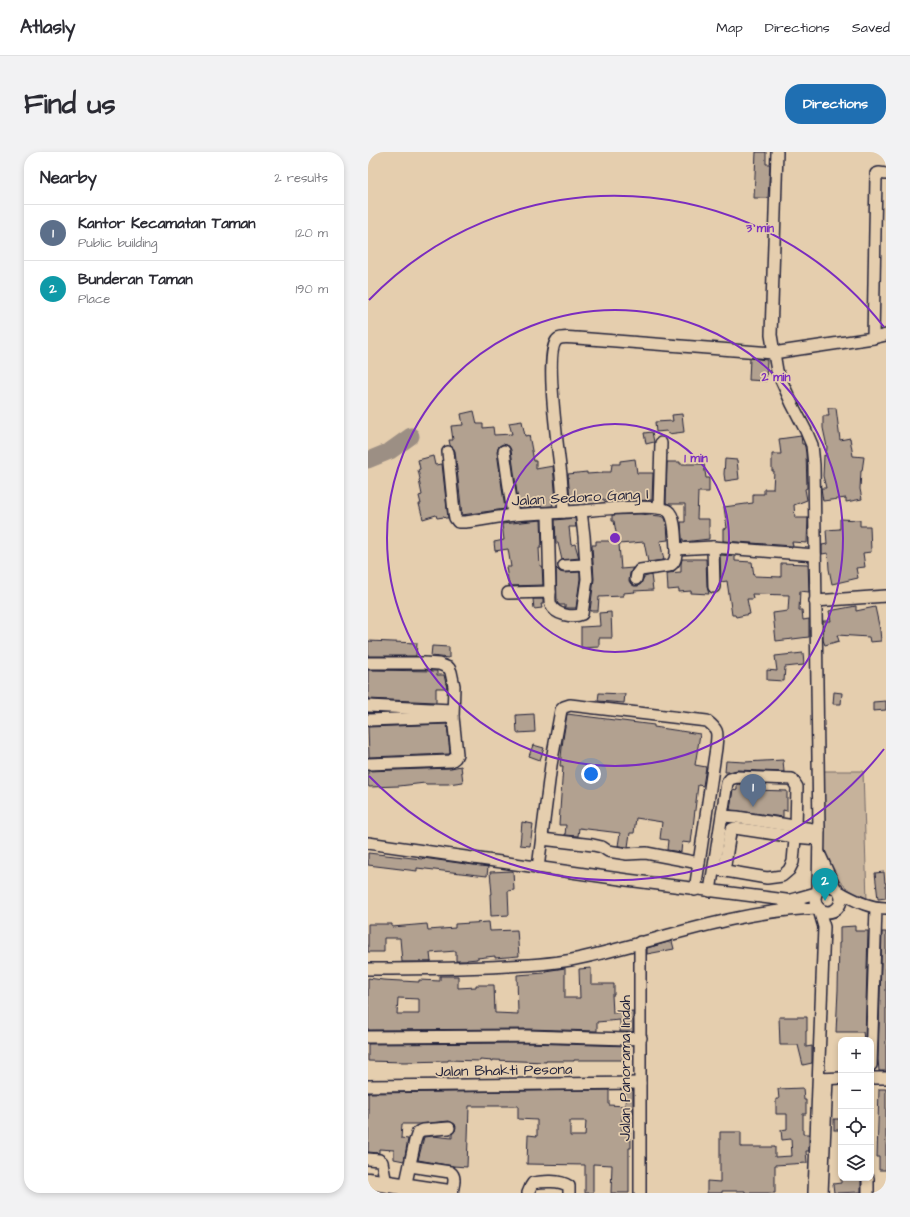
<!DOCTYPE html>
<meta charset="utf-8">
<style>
body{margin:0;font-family:"Architects Daughter",sans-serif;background:#f2f2f3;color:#2b2b33}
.controls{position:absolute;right:12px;bottom:12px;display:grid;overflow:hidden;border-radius:8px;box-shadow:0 2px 6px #0003}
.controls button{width:36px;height:36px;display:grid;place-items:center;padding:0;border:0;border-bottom:1px solid #e1e1e2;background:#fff;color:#2b2b33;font:20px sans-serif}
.you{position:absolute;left:223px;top:622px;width:14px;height:14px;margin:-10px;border:3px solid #fff;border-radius:50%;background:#1a73e8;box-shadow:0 0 0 6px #1a73e833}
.badge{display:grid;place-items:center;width:26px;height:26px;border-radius:50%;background:#1f6fb2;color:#fff;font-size:13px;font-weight:700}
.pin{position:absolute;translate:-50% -33px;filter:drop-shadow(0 1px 2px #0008)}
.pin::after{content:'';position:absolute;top:21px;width:14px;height:12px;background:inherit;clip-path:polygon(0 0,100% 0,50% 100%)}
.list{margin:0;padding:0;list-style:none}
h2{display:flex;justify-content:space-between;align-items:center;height:52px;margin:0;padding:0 16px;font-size:17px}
h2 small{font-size:13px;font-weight:400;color:#7c7c81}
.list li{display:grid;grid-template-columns:26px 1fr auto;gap:12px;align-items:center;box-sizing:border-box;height:56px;padding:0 16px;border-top:1px solid #e1e1e2}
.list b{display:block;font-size:15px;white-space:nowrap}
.list p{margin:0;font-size:13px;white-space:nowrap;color:#7c7c81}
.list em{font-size:13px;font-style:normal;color:#7c7c81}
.icon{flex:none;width:22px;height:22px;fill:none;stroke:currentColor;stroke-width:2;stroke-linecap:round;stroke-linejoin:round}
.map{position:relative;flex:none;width:518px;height:1041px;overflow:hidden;border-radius:16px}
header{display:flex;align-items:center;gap:24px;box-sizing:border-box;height:56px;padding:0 20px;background:#fff;border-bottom:1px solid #e1e1e2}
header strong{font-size:19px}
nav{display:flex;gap:22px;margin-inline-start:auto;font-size:14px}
.intro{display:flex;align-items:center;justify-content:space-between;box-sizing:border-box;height:96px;padding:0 24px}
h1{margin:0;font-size:28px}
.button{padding:10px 18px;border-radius:16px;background:#1f6fb2;color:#fff;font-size:14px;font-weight:700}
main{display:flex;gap:24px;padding:0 24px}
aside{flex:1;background:#fff;border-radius:16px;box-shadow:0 2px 6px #0003}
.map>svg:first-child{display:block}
</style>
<header>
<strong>Atlasly</strong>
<nav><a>Map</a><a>Directions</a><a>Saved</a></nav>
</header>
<div class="intro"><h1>Find us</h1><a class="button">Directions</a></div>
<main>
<aside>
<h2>Nearby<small>2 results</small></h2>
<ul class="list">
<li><span class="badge" style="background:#5c6f8a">1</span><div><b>Kantor Kecamatan Taman</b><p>Public building</p></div><em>120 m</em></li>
<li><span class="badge" style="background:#0f9aa8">2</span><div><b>Bunderan Taman</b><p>Place</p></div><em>190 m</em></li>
</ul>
</aside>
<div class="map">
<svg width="518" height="1041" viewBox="0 0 518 1041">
<rect width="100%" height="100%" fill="#e5ceae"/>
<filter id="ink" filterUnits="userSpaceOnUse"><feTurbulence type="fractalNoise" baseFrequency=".025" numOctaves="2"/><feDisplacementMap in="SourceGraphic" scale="8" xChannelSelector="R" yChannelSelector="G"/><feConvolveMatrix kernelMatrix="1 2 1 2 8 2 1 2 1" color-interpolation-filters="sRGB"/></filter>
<g filter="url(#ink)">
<polygon fill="#c6b29b" stroke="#746a6b" points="453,619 495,619 499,749 488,744 469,727 453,698"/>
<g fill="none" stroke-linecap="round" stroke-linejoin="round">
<polyline stroke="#9c8f84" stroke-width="17" points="0,308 22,299 43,284"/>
</g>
<g fill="#b2a190" stroke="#22223b" fill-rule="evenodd">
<polygon points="388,0 398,0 398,12 402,12 400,46 386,46"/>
<polygon points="382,206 399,208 398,229 381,228"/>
<polygon points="460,256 468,256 472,288 482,286 485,304 496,305 494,319 493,319 492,337 494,347 478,350 478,346 455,349 453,336 458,336 455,324 456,303 458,304 459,295 455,276 455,264 461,264"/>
<polygon points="106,259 109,272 115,272 115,276 125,275 126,283 144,282 141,271 154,269 157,284 161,283 166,309 168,309 168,317 185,314 188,349 184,350 185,354 151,356 143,298 141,294 135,292 131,294 129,300 137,357 94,363 87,299 85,296 82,293 81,288 85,288 83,274 95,273 93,262"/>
<polygon points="314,262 316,280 300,282 299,279 288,280 287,270 305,269 304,263"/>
<polygon points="284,280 286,290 278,292 276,281"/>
<polygon points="433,284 434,292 436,292 437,295 438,301 439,336 437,337 439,348 426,353 427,366 440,366 439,391 424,390 425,394 355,389 355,377 359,376 356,355 385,351 385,342 396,342 396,337 405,337 406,319 404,319 404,302 413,302 411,287"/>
<polygon points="65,304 67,313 74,312 80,366 77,366 76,365 69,366 68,363 55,367 51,352 53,352 51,344 54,343 51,328 52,327 50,318 52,317 50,308"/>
<polygon points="267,307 269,321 285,321 284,348 242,350 242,348 236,349 236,347 213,349 213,347 202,348 200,322 219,320 219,322 234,321 234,320 243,320 244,312 252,312 252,309"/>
<polygon points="357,307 369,308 371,327 357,329 356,322"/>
<polygon points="299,310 312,310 312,312 336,312 338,326 341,326 341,340 330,340 329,367 341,367 341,387 316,390 316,388 314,388 313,370 317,370 317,352 301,352 298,351"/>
<polygon points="272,362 292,364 297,366 299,372 300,388 292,389 296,408 280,410 276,390 251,392 253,417 265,416 262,421 261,429 263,432 266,434 270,434 273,432 276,425 283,423 285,438 266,439 267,440 255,441 255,444 231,445 230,459 222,459 226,427 224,393 228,393 228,389 242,389 241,387 249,386 246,369 244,369 244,363"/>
<polygon points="207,366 208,375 201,375 203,393 207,392 211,406 194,408 190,391 188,391 187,368"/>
<polygon points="472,367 492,368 492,374 502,374 503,400 495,401 497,415 488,416 490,426 464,432 461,417 460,401 454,402 454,393 459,392 458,378 472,377"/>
<polygon points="173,368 174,392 172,393 173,396 171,396 172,414 174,414 175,433 141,434 138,415 143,415 140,397 127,399 126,390 136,388 134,372"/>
<polygon points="352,403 367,404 367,409 384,410 386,424 413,425 413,411 440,412 441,440 432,439 431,458 434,458 435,468 441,467 441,485 408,489 405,461 420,459 421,443 384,442 385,447 379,447 382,462 368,465 367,463 364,463 359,429 353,430"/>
<polygon points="314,407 338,407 339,435 341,442 323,441 323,439 311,440 311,437 300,438 299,421 313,420 313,412"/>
<polygon points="188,416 192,420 196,421 212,420 212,427 208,456 197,456 197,453 191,453 189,450"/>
<polygon points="165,447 175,447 175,452 173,452 174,456 166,457"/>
<polygon points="488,454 488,459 507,455 512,478 513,489 502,490 501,485 469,483 471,489 457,493 455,488 455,469 463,469 461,459"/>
<polygon points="243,460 244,486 231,486 231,495 213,496 213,475 232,474 231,461"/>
<polygon points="0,489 49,491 48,504 0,504"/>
<polygon points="64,494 81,495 81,506 63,504"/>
<polygon points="435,501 436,513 417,515 416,529 399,528 399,518 409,519 407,504"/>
<polygon points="0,518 69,519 69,523 76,523 79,536 68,536 68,550 0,547"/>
<polygon points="466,540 474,541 473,552 465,552"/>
<polygon points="231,541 257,542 256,551 230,549"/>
<polygon points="518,549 518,558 505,559 505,550"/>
<polygon points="166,562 167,580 149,581 148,563"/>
<polygon points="199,562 286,573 286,575 332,582 327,613 338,615 335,634 330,633 323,691 314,690 313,700 299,698 300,688 292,687 294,670 268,666 266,681 262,681 260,695 250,694 252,681 211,676 210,684 197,683 198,673 191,673 195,614 192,614 195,587"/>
<polygon points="79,572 82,601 81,602 1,605 0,575"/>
<polygon points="165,593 176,596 172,608 161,604"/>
<polygon points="415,608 416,620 369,618 361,620 357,620 358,609 377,610"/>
<polygon points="93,614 95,630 80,632 57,632 57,631 31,634 1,635 0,633 0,619 83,616"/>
<polygon points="369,632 385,633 385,638 419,639 419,659 415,658 415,665 362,658 365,637 369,638"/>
<polygon points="154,670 165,672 162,694 152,693"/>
<polygon points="0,701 54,707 55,706 120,715 119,724 49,716 49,719 0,713"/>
<polygon points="145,719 146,738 140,739 141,763 123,764 122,742 124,742 122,720"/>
<polygon points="516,720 517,731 518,731 518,746 510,747 507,721"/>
<polygon points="121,770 122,779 149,778 151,804 127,806 127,804 109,806 109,807 99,808 99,809 88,809 88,799 62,801 63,810 34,810 32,786 16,786 16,800 0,800 0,772 24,772 24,775 59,772 60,778 87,776 87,772"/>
<polygon points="487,774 487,779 500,779 497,888 496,888 495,880 468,880 470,838 471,791 472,791 472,775"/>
<polygon points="514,780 518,780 518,919 511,919 510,907"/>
<polygon points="304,789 306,797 279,802 279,796"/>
<path d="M197,816V846H212L211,817L223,816V832H246V843H244L245,861L265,859V880H252V868L229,870V879L159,877L0,878V826L15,828L51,830V828L72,829V824H90V836L108,835V833H126L127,861L150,862L149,823L177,821V819ZM30,846L51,847V862H29Z"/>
<polygon points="411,865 439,865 439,879 438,879 438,895 444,894 444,911 435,913 430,893 412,893"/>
<polygon points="159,891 261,894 261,908 206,908 206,909 178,909 178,910 125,908 125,909 112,908 112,909 80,908 80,909 36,910 0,909 0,892"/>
<polygon points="435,936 436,948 438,948 438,962 435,962 435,982 441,982 441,999 438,999 439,1011 407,1013 407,1041 377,1041 377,1039 354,1039 354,1041 339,1041 339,1029 352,1030 352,980 373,980 373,995 407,995 407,1005 424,1004 423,987 414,988 413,978 419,977 419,962 408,962 408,947 411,947 410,937"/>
<polygon points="511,937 518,937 518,1018 511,1018 511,1005 509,1005"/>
<path d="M241,938V953L257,954L258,938H265V961H254V978H262V988H263V996H261V1041H243L244,1013L225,1012V1041H217V1013L159,1012L160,983L169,984V968L150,967V954H101L100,987L99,1015L85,1014L50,1008L56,985L64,984L84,986V982L87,979L88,975L87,972L81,969L51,972H34L33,986L40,987L36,1009L26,1007V998L11,997V1001L0,1000L1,957H0V941ZM202,969H218L217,984H202Z"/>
<rect x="466" y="967" width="7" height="11"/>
<polygon points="473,1026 493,1026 493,1040 466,1041 465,1032 473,1031"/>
</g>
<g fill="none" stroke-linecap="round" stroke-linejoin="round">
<g stroke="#22223b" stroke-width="14">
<g id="minor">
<polyline points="409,0 403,183 409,219 424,252 438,279 444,293 446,313 451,678 450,738"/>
<polyline points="505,186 518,183"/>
<polyline points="136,299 145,363"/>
<path d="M80,300L86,360L87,366L90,370H97C113,368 129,365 145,363C167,361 190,361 212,359C227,358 290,351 300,359C308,365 307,387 308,397L345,395L447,403"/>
<polyline points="291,356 293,291"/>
<path d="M196,360C195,348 194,335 193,323C191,303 175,197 190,187C195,184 204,186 209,186L405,201L505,186L508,25V22L511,21L518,22"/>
<polyline points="180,362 182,440"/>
<polyline points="345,395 346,435"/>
<polyline points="196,414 218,413"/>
<path d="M268,427L269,422L272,418L301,414C308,411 308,404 308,397"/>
<path d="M140,441L182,440C182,444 181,449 183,453C187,463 205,466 214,462L219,427L216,384L213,359"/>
<polyline points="447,449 518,444"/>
<polyline points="0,511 56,511 71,512 81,516 83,520 86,534 85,565 89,602 87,606 83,609 0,612"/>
<polyline points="0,554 84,558"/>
<polyline points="0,568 85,565"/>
<polyline points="354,664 369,665 451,678"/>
<polyline points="174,687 225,693 234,695 240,699 259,702 278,701 331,711"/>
<polyline points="0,691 259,728 418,748 436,756"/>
<polyline points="451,701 467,736"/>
<path d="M170,716L183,613L193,558L196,555L202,553L339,569C352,579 349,581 348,596L327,738"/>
<polyline points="356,719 362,681 364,677 367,676 427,685 450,687"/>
<circle cx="460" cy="747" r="13"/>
<polyline points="342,739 359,631 362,627 369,625 424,627 429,635 428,675 425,710 421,718 414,724 399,726 346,717"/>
<path d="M471,740C487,748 500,756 518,756"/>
<polyline points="416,750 448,741"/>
<polyline points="272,790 272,1041"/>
<path d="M0,817C46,817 93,817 139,814C162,813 186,812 208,807C288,790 367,758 450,756"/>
<polyline points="0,885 159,884 259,887 273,886"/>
<polyline points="503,913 508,756"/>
<polyline points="503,926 518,926"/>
<polyline points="452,927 473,926"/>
<polyline points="0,934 272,931"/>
<polyline points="0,1007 11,1008 14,1010 18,1032"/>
<path d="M42,1014L82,1020C89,1025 85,1033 84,1041"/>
<polyline points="36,1040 47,989 50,980 55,978 81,976"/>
<path d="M160,1041L163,1034L165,1031C175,1029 192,1028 201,1034V1041"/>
<polyline points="446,1041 456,775 451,758"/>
<polyline points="454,1041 459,927"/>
<polyline points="500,1041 500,1026"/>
</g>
</g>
<g stroke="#22223b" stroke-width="19">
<polyline id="highway" points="0,1029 81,1041"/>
</g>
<use href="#minor" stroke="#e5ceae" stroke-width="11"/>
<use href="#highway" stroke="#e5ceae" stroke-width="16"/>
</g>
</g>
<g fill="none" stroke="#7b2cbf" stroke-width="2">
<circle cx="247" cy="386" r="114"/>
<circle cx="247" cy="386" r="228"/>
<path d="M516 597A342 342 0 0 1 1 624M1 148A342 342 0 0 1 516 175"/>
</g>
<g text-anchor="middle" stroke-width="3.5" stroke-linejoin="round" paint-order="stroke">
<g font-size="15" fill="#22223b" stroke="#e5ceae">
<text transform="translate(212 345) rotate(-3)" y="5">Jalan Sedoro Gang I</text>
<text transform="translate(257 916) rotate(-90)" y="5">Jalan Panorama Indah</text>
<text transform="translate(136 918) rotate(-1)" y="5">Jalan Bhakti Pesona</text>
</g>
</g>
<circle cx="247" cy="386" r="6" fill="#7b2cbf" stroke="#e5ceae" stroke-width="2"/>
<g font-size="12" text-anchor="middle" font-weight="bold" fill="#7b2cbf" stroke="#e5ceae" stroke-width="3.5" stroke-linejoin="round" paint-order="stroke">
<text x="392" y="80">3 min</text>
<text x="408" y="229">2 min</text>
<text x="328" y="310">1 min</text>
</g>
</svg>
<div class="controls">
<button>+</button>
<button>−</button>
<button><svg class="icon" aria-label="locate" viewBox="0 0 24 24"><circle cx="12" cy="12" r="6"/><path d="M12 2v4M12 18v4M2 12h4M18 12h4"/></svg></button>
<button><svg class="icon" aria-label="layers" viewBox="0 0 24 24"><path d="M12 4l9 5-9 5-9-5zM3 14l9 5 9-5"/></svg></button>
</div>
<div class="you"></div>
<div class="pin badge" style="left:385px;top:655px;background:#5c6f8a">1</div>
<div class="pin badge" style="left:457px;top:749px;background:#0f9aa8">2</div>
</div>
</main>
